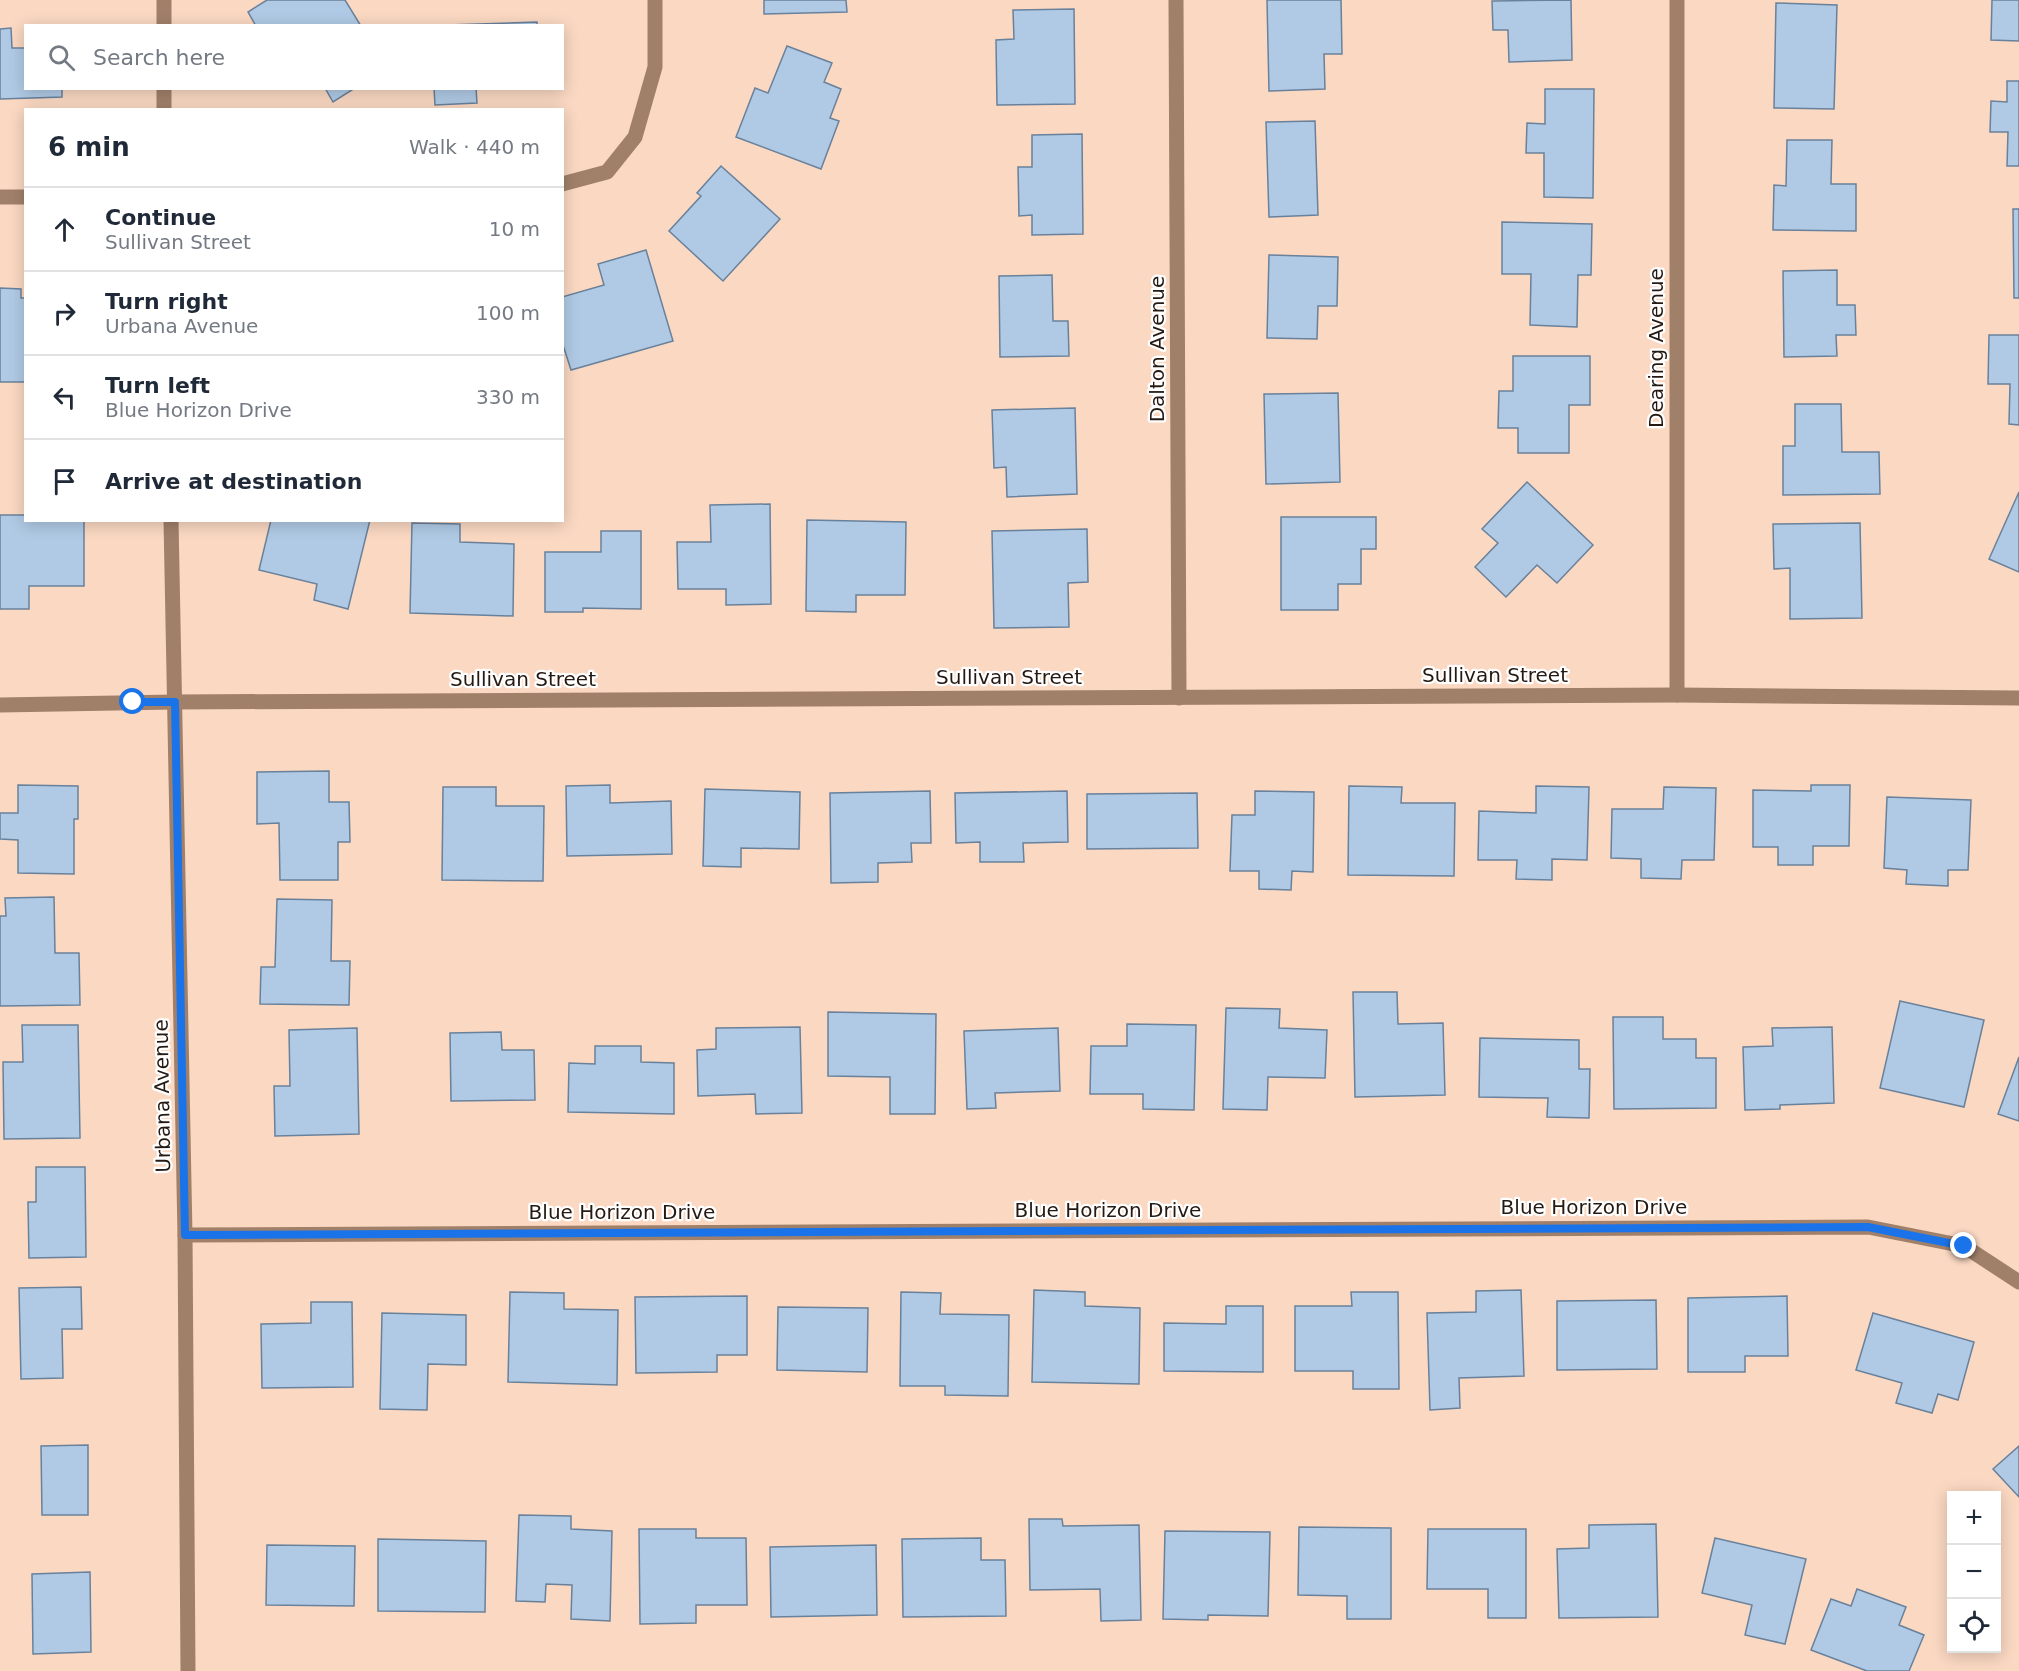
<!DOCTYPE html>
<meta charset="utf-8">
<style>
body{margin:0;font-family:"DejaVu Sans",sans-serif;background:#f6f6f7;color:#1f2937}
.controls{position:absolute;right:18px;bottom:18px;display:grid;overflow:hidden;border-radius:0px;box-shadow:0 3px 15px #0003}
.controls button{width:54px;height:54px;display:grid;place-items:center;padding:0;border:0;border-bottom:2px solid #e0e1e3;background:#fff;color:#1f2937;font:30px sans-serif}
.stop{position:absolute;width:18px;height:18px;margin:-14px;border:4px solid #1a73e8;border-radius:50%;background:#fff}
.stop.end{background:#1a73e8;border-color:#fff;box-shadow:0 2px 6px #0008}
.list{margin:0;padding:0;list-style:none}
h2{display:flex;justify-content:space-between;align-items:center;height:78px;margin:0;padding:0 24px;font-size:26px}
h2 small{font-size:20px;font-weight:400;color:#747a83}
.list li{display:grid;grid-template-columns:39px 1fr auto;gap:18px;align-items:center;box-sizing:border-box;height:84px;padding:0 24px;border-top:2px solid #e0e1e3}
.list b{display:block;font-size:22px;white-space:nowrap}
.list p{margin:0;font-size:20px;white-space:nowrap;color:#747a83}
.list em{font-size:20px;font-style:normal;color:#747a83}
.icon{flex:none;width:33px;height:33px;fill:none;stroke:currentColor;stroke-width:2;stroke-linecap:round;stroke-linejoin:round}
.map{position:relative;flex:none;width:2019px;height:1671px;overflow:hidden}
.search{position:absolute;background:#fff;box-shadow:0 3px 15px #0003;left:24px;top:24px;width:540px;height:66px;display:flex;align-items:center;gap:15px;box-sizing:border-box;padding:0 21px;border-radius:0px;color:#747a83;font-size:22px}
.panel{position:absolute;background:#fff;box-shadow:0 3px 15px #0003;left:24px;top:108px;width:540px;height:414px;border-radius:0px}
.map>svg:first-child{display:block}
</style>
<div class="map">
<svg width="2019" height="1671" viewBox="0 0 2019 1671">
<rect width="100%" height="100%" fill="#fad8c2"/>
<g fill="#b0cae5" stroke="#69819b" stroke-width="1.5">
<polygon points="267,0 345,0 361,26 256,26 248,12"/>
<polygon points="764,0 846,0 847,12 764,14"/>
<polygon points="1267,0 1341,0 1342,54 1324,54 1325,89 1269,91"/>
<polygon points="1571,0 1572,60 1509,62 1508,30 1493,30 1492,1"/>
<polygon points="1992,0 2019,0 2019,41 1991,40"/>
<polygon points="1776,3 1837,5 1834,109 1774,108"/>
<polygon points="1074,9 1075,104 997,105 996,40 1014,39 1013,10"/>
<polygon points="537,22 537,26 447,26 447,25"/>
<polygon points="11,28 12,48 26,48 26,88 62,88 62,97 0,99 0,29"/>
<polygon points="787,46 832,63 824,82 841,89 830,118 839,121 821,169 736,137 755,88 768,93"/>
<polygon points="2007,81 2019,81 2019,166 2007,166 2008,132 1990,132 1991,101 2007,102"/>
<polygon points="325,88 355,88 333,102"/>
<polygon points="434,88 476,88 477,103 435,105"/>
<polygon points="1545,89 1594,89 1593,198 1544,197 1544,153 1526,153 1527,123 1545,124"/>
<polygon points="1315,121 1318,215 1269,217 1266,122"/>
<polygon points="1082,134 1083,234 1032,235 1032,215 1019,216 1018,167 1032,167 1032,135"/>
<polygon points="1787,140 1832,140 1831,184 1856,184 1856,231 1773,230 1774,185 1786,186"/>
<polygon points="721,166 780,219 723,281 669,231 701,196 697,193"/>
<polygon points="2013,209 2019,209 2019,298 2014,298"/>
<polygon points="1502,222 1592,224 1591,275 1578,275 1577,327 1530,325 1531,274 1502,274"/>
<polygon points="646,250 673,341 571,370 562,342 562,297 604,285 598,264"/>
<polygon points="1269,255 1338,257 1337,306 1318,306 1317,339 1267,338"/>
<polygon points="1837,270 1837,305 1855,305 1856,335 1836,335 1837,356 1784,357 1783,271"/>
<polygon points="1052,275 1053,321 1068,321 1069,356 1000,357 999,276"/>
<polygon points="0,288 21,289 21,298 26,298 26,382 0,382"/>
<polygon points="1989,335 2019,335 2019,425 2009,424 2010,384 1988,384"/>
<polygon points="1513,356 1590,356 1590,405 1569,405 1569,453 1518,453 1518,428 1498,428 1499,391 1513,391"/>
<polygon points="1338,393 1340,482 1266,484 1264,394"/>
<polygon points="1795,404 1841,404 1842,452 1879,452 1880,494 1783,495 1783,446 1795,446"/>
<polygon points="1075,408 1077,494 1007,497 1006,467 994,468 992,410"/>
<polygon points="1527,482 1593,545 1557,583 1537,565 1506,597 1475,567 1498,543 1482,529"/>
<polygon points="2019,492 2019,572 1989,559"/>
<polygon points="770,504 771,604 726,605 726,589 678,589 677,542 711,542 710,505"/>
<polygon points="0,515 26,515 26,520 84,520 84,586 29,586 29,609 0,609"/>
<polygon points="1281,517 1376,517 1376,549 1361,549 1361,584 1338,584 1338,610 1281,610"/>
<polygon points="271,520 370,520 348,609 314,600 317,584 259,570"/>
<polygon points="807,520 906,522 905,595 856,595 856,612 806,611"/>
<polygon points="412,523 460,524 460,542 514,544 513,616 410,613"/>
<polygon points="1860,523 1862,618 1790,619 1790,568 1774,569 1773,524"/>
<polygon points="1087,529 1088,582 1068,583 1069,627 994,628 992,531"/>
<polygon points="601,531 641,531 641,609 583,608 583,612 545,612 545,552 601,552"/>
<polygon points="329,771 329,802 349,802 350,842 338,842 338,880 280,880 279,823 257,824 257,772"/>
<polygon points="18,785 78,786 78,819 74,819 74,874 18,873 18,840 0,839 0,813 18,813"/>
<polygon points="610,785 610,803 671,801 672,854 567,856 566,786"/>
<polygon points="1811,785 1850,785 1849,846 1813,846 1813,865 1778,865 1778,847 1753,847 1753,790 1811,791"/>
<polygon points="1349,786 1402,787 1401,803 1455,803 1454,876 1348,875"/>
<polygon points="1536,786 1589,787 1587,860 1552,859 1552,880 1516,879 1517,860 1478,860 1479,811 1536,813"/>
<polygon points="443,787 496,787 496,806 544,806 543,881 442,880"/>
<polygon points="1664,787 1716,788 1714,860 1682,860 1681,879 1641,878 1641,859 1611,858 1612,809 1663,809"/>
<polygon points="705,789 800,792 799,849 741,848 741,867 703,866"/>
<polygon points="930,791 931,843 911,843 912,862 878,863 878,882 831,883 830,793"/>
<polygon points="1067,791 1068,842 1023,843 1024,862 980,862 980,842 956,843 955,793"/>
<polygon points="1255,791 1314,792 1313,872 1292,871 1291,890 1259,889 1259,871 1230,871 1232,815 1255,815"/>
<polygon points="1197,793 1198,848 1087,849 1087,794"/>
<polygon points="1887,797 1971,800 1968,870 1948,870 1948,886 1906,884 1907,870 1884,868"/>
<polygon points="54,897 55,953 79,953 80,1005 0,1006 0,916 6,916 5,898"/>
<polygon points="277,899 332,900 331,961 350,961 349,1005 260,1004 261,967 275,967"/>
<polygon points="1353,992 1397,992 1398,1024 1443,1023 1445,1095 1355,1097"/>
<polygon points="1900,1001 1984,1020 1964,1107 1880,1088"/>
<polygon points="1226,1008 1280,1009 1279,1028 1327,1030 1325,1078 1268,1077 1267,1110 1223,1109"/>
<polygon points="828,1012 936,1014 935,1114 890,1114 890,1077 828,1076"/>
<polygon points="1613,1017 1663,1017 1663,1039 1696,1039 1696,1058 1716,1058 1716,1108 1614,1109"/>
<polygon points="1127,1024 1196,1025 1194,1110 1143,1109 1143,1094 1090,1094 1091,1046 1127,1046"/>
<polygon points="22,1025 78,1025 80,1138 4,1139 3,1062 23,1062"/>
<polygon points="800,1027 802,1113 756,1114 755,1094 698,1096 697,1050 716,1049 716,1028"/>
<polygon points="1832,1027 1834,1103 1780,1105 1780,1109 1745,1110 1743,1047 1773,1046 1772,1028"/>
<polygon points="357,1028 359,1134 275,1136 274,1086 290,1086 289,1030"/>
<polygon points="1058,1028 1060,1091 995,1093 996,1108 967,1109 964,1031"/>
<polygon points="501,1032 502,1050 534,1050 535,1100 451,1101 450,1033"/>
<polygon points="1480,1038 1579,1040 1579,1069 1590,1069 1589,1118 1547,1117 1548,1098 1479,1097"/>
<polygon points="595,1046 641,1046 641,1062 674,1063 674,1114 568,1112 569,1063 595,1064"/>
<polygon points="2019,1057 2019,1121 1998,1114"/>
<polygon points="36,1167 85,1167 86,1257 29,1258 28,1202 36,1202"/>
<polygon points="81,1287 82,1329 62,1329 63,1378 21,1379 19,1288"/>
<polygon points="1034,1290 1085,1292 1085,1306 1140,1308 1139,1384 1032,1382"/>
<polygon points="1521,1290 1524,1376 1459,1378 1460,1408 1430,1410 1427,1313 1476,1312 1476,1291"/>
<polygon points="510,1292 564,1293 564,1309 618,1310 617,1385 508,1382"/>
<polygon points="901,1292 941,1293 940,1314 1009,1315 1008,1396 945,1395 945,1386 900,1386"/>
<polygon points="1351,1292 1398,1292 1399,1389 1353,1389 1353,1371 1295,1371 1295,1306 1352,1306"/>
<polygon points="747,1296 747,1355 717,1355 717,1372 636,1373 635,1297"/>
<polygon points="1787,1296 1788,1356 1745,1356 1745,1372 1688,1372 1688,1298"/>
<polygon points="1656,1300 1657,1369 1557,1370 1557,1301"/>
<polygon points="311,1302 352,1302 353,1387 262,1388 261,1324 311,1323"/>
<polygon points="1226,1306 1263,1306 1263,1372 1164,1371 1164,1323 1226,1324"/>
<polygon points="778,1307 868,1308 867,1372 777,1370"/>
<polygon points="382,1313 466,1315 466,1365 428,1364 427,1410 380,1409"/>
<polygon points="1873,1313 1974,1342 1958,1400 1938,1394 1932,1413 1896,1403 1902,1383 1856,1370"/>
<polygon points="88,1445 88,1515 42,1515 41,1446"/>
<polygon points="2019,1446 2019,1497 1993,1469"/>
<polygon points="519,1515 571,1516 571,1529 612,1531 610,1621 571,1619 572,1585 546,1584 545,1602 516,1601"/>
<polygon points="1029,1519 1062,1519 1063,1526 1139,1525 1141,1620 1101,1621 1100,1589 1030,1590"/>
<polygon points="1656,1524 1658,1617 1559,1618 1557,1549 1589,1548 1589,1525"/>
<polygon points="1299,1527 1391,1528 1391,1619 1347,1619 1347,1596 1298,1595"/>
<polygon points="639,1529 696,1529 696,1538 746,1538 747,1605 696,1605 696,1623 640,1624"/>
<polygon points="1428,1529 1526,1529 1526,1618 1488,1618 1488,1589 1427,1589"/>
<polygon points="1165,1531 1270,1532 1268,1616 1208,1615 1208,1620 1163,1619"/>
<polygon points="981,1538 981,1560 1005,1560 1006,1616 903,1617 902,1539"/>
<polygon points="1715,1538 1806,1559 1785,1644 1745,1635 1752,1605 1702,1593"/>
<polygon points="378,1539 486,1541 485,1612 378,1611"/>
<polygon points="267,1545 355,1546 354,1606 266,1605"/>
<polygon points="876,1545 877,1615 771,1617 770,1547"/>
<polygon points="90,1572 91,1652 33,1654 32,1574"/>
<polygon points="1857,1589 1906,1607 1899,1625 1924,1635 1909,1671 1867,1671 1811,1650 1831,1599 1851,1606"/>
</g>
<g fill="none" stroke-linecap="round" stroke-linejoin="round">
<g stroke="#a1806a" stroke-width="15">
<polyline points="164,0 164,26"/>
<polyline points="1176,0 1179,698"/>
<polyline points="1677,0 1677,695"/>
<polyline points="164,88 164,110"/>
<polyline points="562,184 607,172 635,137 655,67 655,0"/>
<polyline points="0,197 26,197"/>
<polyline points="171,520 185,1235 188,1671"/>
<polyline points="0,705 175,702 1677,695 2019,698"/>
<polyline points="185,1235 1868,1227 1964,1246 2019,1282"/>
</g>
</g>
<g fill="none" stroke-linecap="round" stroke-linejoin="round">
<polyline stroke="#1a73e8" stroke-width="8" points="133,702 175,702 185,1235 1868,1227 1964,1246"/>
</g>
<g text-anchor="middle" stroke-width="4.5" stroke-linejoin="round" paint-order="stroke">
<g font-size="20" fill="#251911" stroke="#fff">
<text transform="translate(1656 348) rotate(-90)" y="7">Dearing Avenue</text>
<text transform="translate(1157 349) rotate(-90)" y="7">Dalton Avenue</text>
<text x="1495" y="682">Sullivan Street</text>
<text x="1009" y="684">Sullivan Street</text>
<text x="523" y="686">Sullivan Street</text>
<text transform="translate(162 1096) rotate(-91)" y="7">Urbana Avenue</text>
<text x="1594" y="1214">Blue Horizon Drive</text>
<text x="1108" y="1217">Blue Horizon Drive</text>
<text x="622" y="1219">Blue Horizon Drive</text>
</g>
</g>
</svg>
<div class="controls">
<button>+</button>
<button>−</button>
<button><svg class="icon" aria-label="locate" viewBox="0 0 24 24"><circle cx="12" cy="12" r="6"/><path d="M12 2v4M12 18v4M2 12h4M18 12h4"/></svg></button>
</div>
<div class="stop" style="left:133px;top:702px"></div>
<div class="stop end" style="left:1964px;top:1246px"></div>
<div class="search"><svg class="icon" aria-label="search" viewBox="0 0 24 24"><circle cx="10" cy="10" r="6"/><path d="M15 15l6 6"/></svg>Search here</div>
<section class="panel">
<h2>6 min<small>Walk · 440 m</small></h2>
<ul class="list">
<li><svg class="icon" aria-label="ahead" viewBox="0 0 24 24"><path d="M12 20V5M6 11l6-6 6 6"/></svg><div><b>Continue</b><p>Sullivan Street</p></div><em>10 m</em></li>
<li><svg class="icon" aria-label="right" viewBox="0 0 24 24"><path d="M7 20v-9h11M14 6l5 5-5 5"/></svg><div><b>Turn right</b><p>Urbana Avenue</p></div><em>100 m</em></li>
<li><svg class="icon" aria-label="left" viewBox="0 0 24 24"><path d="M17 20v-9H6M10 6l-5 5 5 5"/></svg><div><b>Turn left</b><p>Blue Horizon Drive</p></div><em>330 m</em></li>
<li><svg class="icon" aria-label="arrive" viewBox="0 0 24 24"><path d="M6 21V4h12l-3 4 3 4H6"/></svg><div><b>Arrive at destination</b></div></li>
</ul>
</section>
</div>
